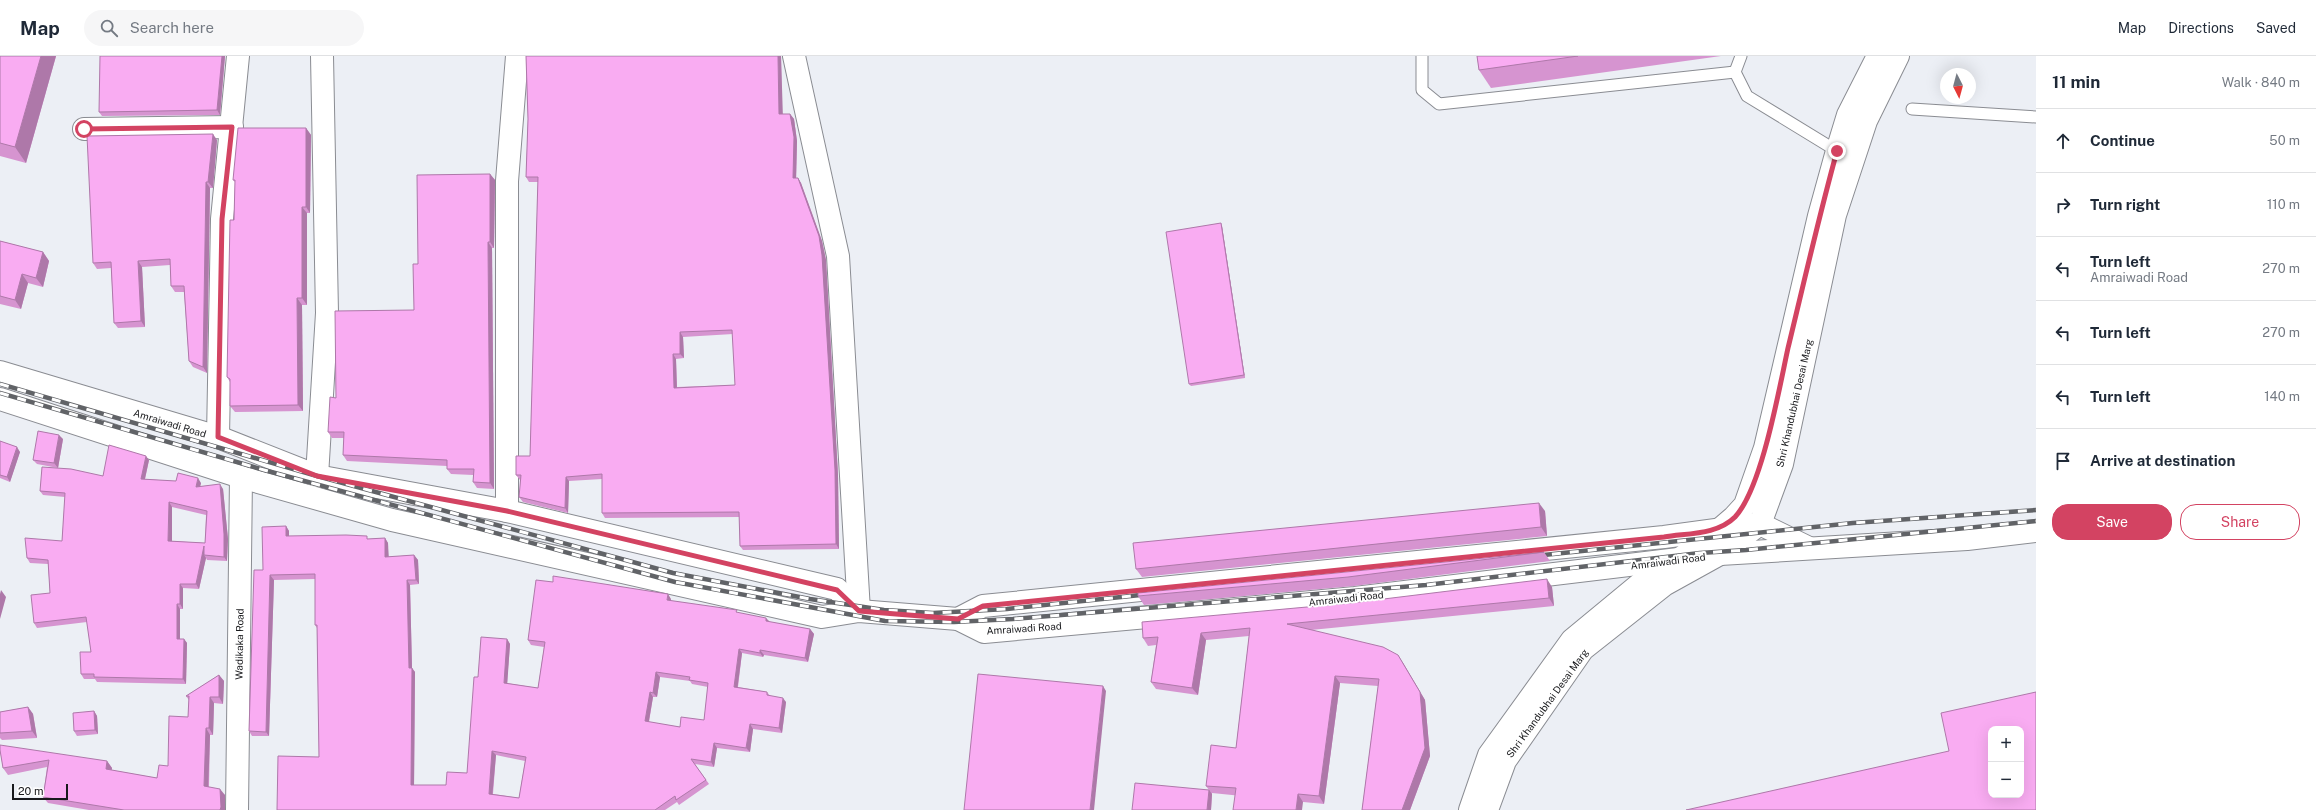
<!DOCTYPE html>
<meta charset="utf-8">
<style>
body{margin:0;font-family:"Public Sans",sans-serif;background:#f6f6f7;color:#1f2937}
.controls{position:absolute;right:12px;bottom:12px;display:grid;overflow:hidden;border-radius:8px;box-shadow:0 4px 16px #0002}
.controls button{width:36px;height:36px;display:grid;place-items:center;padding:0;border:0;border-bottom:1px solid #e0e1e3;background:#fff;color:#1f2937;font:20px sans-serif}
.compass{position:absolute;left:1940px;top:12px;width:36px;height:36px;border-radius:50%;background:#fff;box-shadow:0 4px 16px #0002;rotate:174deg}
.scale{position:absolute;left:12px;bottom:10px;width:56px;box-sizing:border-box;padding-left:4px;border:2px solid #18191c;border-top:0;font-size:11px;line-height:14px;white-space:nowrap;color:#18191c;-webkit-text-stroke:3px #fff;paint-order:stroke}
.stop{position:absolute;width:12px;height:12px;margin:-9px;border:3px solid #d34362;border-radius:50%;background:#fff}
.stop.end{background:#d34362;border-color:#fff;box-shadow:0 1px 4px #0008}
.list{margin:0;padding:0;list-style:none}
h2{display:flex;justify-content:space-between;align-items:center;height:52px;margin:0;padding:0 16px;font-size:17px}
h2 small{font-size:13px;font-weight:400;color:#747a83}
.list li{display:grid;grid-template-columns:26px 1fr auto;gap:12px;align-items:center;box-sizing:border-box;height:64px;padding:0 16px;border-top:1px solid #e0e1e3}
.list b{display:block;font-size:15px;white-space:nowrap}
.list p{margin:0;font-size:13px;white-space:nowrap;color:#747a83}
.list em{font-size:13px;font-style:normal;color:#747a83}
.actions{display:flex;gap:8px;padding:12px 16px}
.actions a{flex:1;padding:9px 0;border:1px solid #d34362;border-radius:16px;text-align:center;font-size:14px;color:#d34362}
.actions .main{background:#d34362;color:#fff}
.icon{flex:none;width:22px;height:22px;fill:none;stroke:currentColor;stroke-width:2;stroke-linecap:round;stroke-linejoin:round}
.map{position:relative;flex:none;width:2036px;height:754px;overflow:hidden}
header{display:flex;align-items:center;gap:24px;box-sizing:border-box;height:56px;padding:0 20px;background:#fff;border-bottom:1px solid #e0e1e3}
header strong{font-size:19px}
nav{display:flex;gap:22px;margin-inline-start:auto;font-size:14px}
.search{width:280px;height:36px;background:#f6f6f7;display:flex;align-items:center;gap:10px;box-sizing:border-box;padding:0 14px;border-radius:22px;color:#747a83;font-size:15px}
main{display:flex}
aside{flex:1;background:#fff}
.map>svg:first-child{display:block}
</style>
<header>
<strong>Map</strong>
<div class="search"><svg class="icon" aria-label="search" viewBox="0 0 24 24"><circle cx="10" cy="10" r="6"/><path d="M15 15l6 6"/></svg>Search here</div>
<nav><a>Map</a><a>Directions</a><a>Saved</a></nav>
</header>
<main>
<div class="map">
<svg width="2036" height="754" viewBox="0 0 2036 754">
<rect width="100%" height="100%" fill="#eceff5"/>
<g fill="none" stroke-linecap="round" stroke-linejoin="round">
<g stroke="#8a8c92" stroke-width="13">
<g id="lane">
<polyline points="1422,0 1422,34 1439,48 1735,16"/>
<polyline points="1741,0 1735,16 1747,40 1837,95"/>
<polyline points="1912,53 2036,61"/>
</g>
</g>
<g stroke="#8a8c92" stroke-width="24">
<g id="street">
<polyline points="794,0 838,200 859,555"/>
<polyline points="84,73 232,71"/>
<polyline points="218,381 222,163 238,0"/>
<polyline points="317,420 327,257 322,0"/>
<polyline points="507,455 507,125 517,0"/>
</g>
</g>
<g stroke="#8a8c92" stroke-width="24">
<g id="secondary">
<polyline points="0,316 218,381 317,420 507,455 837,533 859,555"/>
<polyline points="0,343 241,421 392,464 822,561 859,555 958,563 984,576 1355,542 1720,498 1967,483 2036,475"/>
<polyline points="958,563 983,550 1664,481 1760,468 1809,492"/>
<polyline points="237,754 241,421"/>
<polyline points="1470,754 1489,699 1572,584 1641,527 1678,504 1720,473 1734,461 1745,449 1765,392 1819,160 1837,95 1848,59 1878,0"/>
<polyline points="1487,754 1505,705 1583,593 1664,529 1720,498 1760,468 1782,408 1835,159 1866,65 1898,0"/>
</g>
</g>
<use href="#lane" stroke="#fff" stroke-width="11"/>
<use href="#street" stroke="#fff" stroke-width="22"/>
<use href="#secondary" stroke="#fff" stroke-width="22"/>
<g stroke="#616367" stroke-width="4.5">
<g id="rail">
<polyline points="0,328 317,420 673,517 810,543 884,554 933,557 1007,553 1150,538"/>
<polyline points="0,337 264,414 675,526 885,565 954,566 1013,563 1426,529 1700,497 1746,494 2036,465"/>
<polyline points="1534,500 1853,467 2036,454"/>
</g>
</g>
<use href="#rail" stroke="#fff" stroke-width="3" stroke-dasharray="9" stroke-linecap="butt"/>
</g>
<g fill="#d694d0" fill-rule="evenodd">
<polygon points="0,0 56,0 26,107 0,100"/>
<polygon points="225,0 220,59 102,60 99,56"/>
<path d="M526,0H781L782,58H790L794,63L797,85L796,122H798L801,127L822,185L826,204L838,419L839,493L743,494L740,490L739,461L605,462L602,457V423L569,425L568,457L523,446L519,441L521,424H520L516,419L530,400L538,126H529L526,121L528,63ZM733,278L735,329L677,331L676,303L684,302L683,281Z"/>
<polygon points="1477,0 1721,0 1491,32 1479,14"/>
<polygon points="306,72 311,79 310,157 307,157 307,249 302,249 303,355 235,356 230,350 230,326 227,321 234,164 235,126 233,124"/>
<polygon points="217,84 213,132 210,132 207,317 193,311 189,305 184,236 175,236 171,230 170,209 142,211 145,271 118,272 114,267 111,212 97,213 93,207"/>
<polygon points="490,118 495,124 494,192 492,192 494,433 477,432 473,426 473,419 451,418 447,413 447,410 347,405 343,399 344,382 332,382 328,376 336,342 414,254 418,208"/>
<polygon points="1221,167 1222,170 1245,322 1191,330 1189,328"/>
<polygon points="0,185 43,196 49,205 43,231 28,227 21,253 0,248"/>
<polygon points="63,383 58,412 37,408 33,404"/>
<polygon points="0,385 20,396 10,426 0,422"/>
<path d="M149,404L145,423L201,427L200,430L223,433L228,483L227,505L207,504L206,502L199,533L183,532V553H180V583H184L187,587L186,628L97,626L95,623H84L81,618L91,596L87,566L37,572L34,567L50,537L48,508L30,507L27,502L62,485L65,441L43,439L40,435L103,420ZM172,451L206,459L205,487L172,485Z"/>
<polygon points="1545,455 1547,480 1142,521 1136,513"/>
<path d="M286,470L289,475V480L369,483L385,482L388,487V501L414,499L418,504L419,528L410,529L412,612L415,616L414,729H446L467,717L478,621L507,583L510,588L507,627L538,632L544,591L531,589L528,584L671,543V545L738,557L769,566L810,573L814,578L808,606L764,599L763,601L742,597L738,631L767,636L770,640L786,646L782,677L753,673L750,696L717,692L714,711L695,708L709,728L679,749L677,746L665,754H277L319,701L317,572L315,569V523L274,524L269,680H252L249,675L263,514ZM660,621L690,625L692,628L708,631L704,664L680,671L649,666L653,641H657ZM496,699L525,705L519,742L493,738Z"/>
<polygon points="1544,496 1550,505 1354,530 1144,549 1138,540"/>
<polygon points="1552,531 1554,550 1311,574 1403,607 1425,644 1430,700 1410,754 1362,754 1378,630 1340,627 1324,748 1212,737 1212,738 1211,754 1132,754 1209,734 1206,730 1236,692 1249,580 1206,584 1198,639 1156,633 1151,626 1156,589 1148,590 1143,582"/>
<polygon points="219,619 224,625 223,648 214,647 213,679 210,679 209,731 225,739 225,754 89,754 48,747 43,741 47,711 8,719 3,712 0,694 107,705 112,712 111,714 157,722 168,710 188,661 189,644 186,640"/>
<polygon points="28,651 33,658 37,682 2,684 0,682 0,656"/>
<polygon points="94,655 97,660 98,678 77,680 74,675"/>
</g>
<g fill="#ae78a9">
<polygon points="41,0 56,0 26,107 15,91"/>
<polygon points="222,0 225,0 220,59 217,54"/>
<polygon points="778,0 781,0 783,63 779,58"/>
<polygon points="790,58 794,63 797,85 796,127 793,122"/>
<polygon points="306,72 311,79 310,157 306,151"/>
<polygon points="213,78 217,84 213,132 208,126"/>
<polygon points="490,118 495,124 494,192 490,186"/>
<polygon points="798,122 801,127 822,185 826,204 838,419 839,493 836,488"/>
<polygon points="206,126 210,132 207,317 203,311"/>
<polygon points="302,151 307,157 307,249 302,242"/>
<polygon points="1221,167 1222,170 1245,322 1244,319"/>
<polygon points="488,186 492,192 494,433 490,427"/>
<polygon points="43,196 49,205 43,231 36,222"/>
<polygon points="138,205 142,211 145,271 141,265"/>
<polygon points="22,218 28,227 21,253 15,244"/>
<polygon points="297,242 302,249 303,355 298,349"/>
<polygon points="680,276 683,281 684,302 680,298"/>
<polygon points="673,298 676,303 677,336 674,332"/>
<polygon points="59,379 63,383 58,412 54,407"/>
<polygon points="17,391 20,396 10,426 7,421"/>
<polygon points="146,400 149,404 144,427 141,423"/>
<polygon points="566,421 569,425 568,457 565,452"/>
<polygon points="198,422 201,427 199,436 196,431"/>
<polygon points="220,428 223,433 228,483 227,505 224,501"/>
<polygon points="169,446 172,451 172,490 168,485"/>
<polygon points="1539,447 1545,455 1547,480 1541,471"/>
<polygon points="286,470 289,475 289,485 286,480"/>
<polygon points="385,482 388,487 389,505 385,501"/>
<polygon points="204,490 204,499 206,502 199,533 196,528"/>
<polygon points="414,499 418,504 419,528 416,524"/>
<polygon points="270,519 274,524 269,680 266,676"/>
<polygon points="1547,523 1552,531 1554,550 1549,542"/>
<polygon points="407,524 410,529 412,612 415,616 414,733 411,729 409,612"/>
<polygon points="180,528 183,532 183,553 180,548"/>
<polygon points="1,534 6,541 0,563 0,538"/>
<polygon points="668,538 671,543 670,549 667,544"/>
<polygon points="177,548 180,553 180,587 177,583"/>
<polygon points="766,562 770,566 766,565"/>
<polygon points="810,573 814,578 808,606 805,602"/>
<polygon points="1201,577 1206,584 1198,639 1192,632"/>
<polygon points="184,583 187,587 186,628 183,623"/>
<polygon points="507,583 510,588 507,631 504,627"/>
<polygon points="739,593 742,597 737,635 734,631"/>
<polygon points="760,594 764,599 763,601 760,597"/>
<polygon points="1398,599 1403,607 1425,644 1430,700 1410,754 1402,754"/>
<polygon points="656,616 660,621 657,641 653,637"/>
<polygon points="219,619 224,625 223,648 219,641"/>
<polygon points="1335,620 1340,627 1324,748 1319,740"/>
<polygon points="1103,630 1106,635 1094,754 1090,754"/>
<polygon points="650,636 653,641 648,670 645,665"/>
<polygon points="210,641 214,647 213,679 209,672"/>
<polygon points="783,642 786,646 782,677 779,672"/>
<polygon points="28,651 33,658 37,682 32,675"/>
<polygon points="94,655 97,660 98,678 95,674"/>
<polygon points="750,668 753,673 750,696 746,692"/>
<polygon points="206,672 210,679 208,737 204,730"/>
<polygon points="714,687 717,692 714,711 711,706"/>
<polygon points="492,695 496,699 492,743 489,738"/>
<polygon points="107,705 112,712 111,719 106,713"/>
<polygon points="220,733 225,739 225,754 220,754"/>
<polygon points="1209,734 1212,738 1211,754 1207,754"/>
<polygon points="1298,738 1303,746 1302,754 1296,754"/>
</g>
<g fill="#f9acf2" stroke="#ae78a9" fill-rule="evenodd">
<polygon points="0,0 41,0 15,91 0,87"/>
<polygon points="100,0 222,0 217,54 99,56"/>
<path d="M526,0H778L779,58H790L794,81L793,122H798L819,180L822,199L835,414L836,488L740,490L739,456L602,457V418L566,421L565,452L519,441L521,419H516V400H530L538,121H526L528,63ZM732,274L735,329L674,332L673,298H680V276Z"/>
<polygon points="1477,0 1578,0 1479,14"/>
<polygon points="238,72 306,72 306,151 302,151 302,242 297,242 298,349 230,350 230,323 227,321 230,164 234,164 235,124 233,124"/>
<polygon points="213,78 208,126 206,126 203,311 189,305 184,230 171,230 170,203 138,205 141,265 114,267 111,206 93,207 87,80"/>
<polygon points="490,118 490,186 488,186 490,427 473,426 474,413 447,413 447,404 343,399 344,376 328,376 330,341 336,342 335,255 414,254 413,208 418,208 417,119"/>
<polygon points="1221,167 1244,319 1189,328 1166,176"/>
<polygon points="0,185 43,196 36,222 22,218 15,244 0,240"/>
<polygon points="38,375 59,379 54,407 33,404"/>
<polygon points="0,385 17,391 7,421 0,419"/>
<path d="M109,389L146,400L141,423L176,425L178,417L198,422L196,431L220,428L224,478V501L204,499V490L196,528H180V548H177V583H184L183,623L94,621V618H81L80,596H91L86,561L34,567L31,539L50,537L48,504L27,502L25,482L62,485L65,437L40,435L42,411L71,413L103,420ZM169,446L207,455L205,487L168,485Z"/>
<polygon points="1539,447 1541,471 1136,513 1133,487"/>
<path d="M286,470V480L346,479L367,480V483L385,482V501L414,499L416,524H407L409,612H412L411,729H446L447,716L467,717L474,621H478L481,581L507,583L504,627L538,632L545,586L528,584L536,524L553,526V520L668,538L667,544L737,554L736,556L766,562V565L810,573L805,602L760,594V597L739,593L734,631L767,636V639L783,642L779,672L750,668L746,692L714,687L711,706L691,703L706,724L676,744L675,740L655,754H277L278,700L319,701L317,569H315V518L270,519L266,676L249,675L254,514H263L262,471ZM656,616L690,621L689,624L708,627L704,664L681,661L680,671L645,665L650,636L653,637ZM492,695L526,701L519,742L489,738Z"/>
<polygon points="1544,496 1348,521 1138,540 1138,537"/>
<polygon points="1547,523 1549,542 1287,568 1383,591 1398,599 1420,636 1425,692 1402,754 1362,754 1379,623 1335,620 1319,740 1298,738 1296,754 1233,754 1236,732 1206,730 1211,689 1236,692 1250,572 1201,577 1192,632 1151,626 1158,581 1143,582 1142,566 1351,547"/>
<polygon points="978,618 1103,630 1090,754 964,754"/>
<polygon points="219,619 219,641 210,641 209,672 206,672 204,730 220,733 221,751 220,754 124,754 43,741 49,704 3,712 0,694 0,689 107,705 106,713 157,722 159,709 168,710 169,660 188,661 189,640 186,640"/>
<path d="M2036,636V754H1686L1949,695L1941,657ZM1991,673H2021V739H1991Z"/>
<polygon points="28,651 32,675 0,677 0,656"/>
<polygon points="94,655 95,674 74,675 73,657"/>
<polygon points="1135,727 1209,734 1207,754 1132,754"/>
</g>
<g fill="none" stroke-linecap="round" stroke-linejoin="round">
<path stroke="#d34362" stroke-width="5" d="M84,73L232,71L222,163L218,381L317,420L507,455L837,534L859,555L958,563L983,550L1664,481C1688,477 1717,479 1735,461C1762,432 1779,333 1788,292C1804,226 1819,160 1837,95"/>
</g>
<g text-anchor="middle" stroke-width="4" stroke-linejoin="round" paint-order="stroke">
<g font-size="10" fill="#18191c" stroke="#fff">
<text transform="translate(1794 347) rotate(-77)" y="4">Shri Khandubhai Desai Marg</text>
<text transform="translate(170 367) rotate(17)" y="4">Amraiwadi Road</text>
<text transform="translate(1668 505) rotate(-7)" y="4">Amraiwadi Road</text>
<text transform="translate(1346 542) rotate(-6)" y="4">Amraiwadi Road</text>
<text transform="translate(1024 572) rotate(-4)" y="4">Amraiwadi Road</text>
<text transform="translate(239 588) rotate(-89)" y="4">Wadikaka Road</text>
<text transform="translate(1547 647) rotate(-54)" y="4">Shri Khandubhai Desai Marg</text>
</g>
</g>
</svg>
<div class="controls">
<button>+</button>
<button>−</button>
</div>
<svg class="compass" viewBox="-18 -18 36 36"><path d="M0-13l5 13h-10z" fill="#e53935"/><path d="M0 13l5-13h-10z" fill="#747a83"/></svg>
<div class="scale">20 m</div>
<div class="stop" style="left:84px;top:73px"></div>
<div class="stop end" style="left:1837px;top:95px"></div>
</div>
<aside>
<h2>11 min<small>Walk · 840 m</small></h2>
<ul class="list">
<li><svg class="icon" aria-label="ahead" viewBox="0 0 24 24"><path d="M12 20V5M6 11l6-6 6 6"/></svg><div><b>Continue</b></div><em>50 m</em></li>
<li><svg class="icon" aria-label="right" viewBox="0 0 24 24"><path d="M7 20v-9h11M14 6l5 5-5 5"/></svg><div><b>Turn right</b></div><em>110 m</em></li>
<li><svg class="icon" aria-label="left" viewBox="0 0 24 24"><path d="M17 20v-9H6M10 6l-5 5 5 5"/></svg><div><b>Turn left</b><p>Amraiwadi Road</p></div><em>270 m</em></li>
<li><svg class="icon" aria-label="left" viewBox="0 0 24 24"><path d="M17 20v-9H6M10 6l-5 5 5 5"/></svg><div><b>Turn left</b></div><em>270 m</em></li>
<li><svg class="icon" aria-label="left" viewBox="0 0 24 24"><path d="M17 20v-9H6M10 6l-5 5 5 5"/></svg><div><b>Turn left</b></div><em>140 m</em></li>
<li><svg class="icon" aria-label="arrive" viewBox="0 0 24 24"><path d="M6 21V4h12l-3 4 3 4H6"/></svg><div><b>Arrive at destination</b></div></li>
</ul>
<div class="actions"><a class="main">Save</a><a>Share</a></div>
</aside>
</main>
